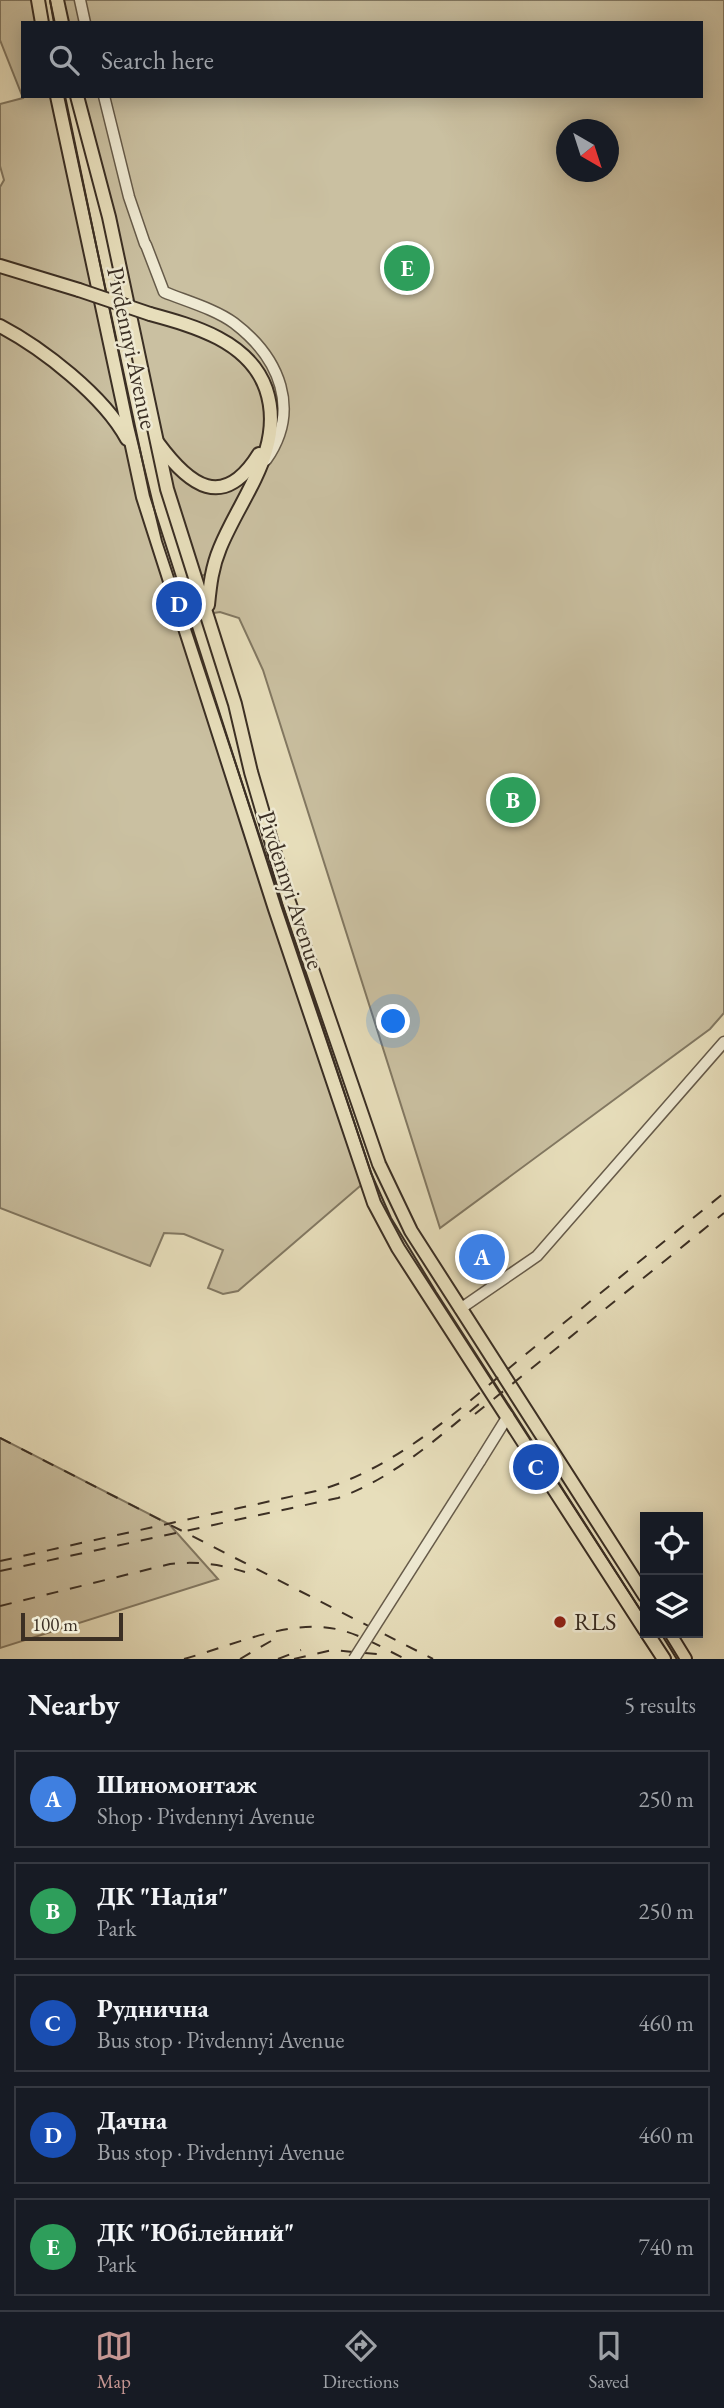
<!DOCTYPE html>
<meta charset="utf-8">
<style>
body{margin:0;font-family:"EB Garamond",serif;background:#20242c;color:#f1f3f6}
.controls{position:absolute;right:21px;bottom:21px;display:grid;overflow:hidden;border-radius:0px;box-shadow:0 4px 18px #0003}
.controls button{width:63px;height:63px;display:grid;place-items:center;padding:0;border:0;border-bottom:2px solid #363941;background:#171b24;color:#f1f3f6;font:35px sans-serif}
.compass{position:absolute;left:556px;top:119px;width:63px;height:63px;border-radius:50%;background:#171b24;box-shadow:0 4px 18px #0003;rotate:141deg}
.scale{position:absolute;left:21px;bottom:18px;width:102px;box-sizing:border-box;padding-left:7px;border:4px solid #3b2f24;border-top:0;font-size:19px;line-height:24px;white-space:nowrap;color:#3b2f24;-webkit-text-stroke:5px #efead3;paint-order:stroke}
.you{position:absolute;left:394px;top:1022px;width:24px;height:24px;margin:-18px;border:5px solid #fff;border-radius:50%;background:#1a73e8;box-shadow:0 0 0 10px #1a73e833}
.badge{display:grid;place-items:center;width:46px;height:46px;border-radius:50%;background:#c59692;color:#fff;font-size:23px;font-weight:700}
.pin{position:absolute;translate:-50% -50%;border:4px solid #fff;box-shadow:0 2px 7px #0006}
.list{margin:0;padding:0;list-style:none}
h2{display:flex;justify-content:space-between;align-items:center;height:91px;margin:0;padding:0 28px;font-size:30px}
h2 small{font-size:23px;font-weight:400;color:#9ea1a6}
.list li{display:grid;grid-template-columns:46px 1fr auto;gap:21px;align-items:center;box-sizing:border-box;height:98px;margin:0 14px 14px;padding:0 14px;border:2px solid #363941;border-radius:0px}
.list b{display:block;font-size:26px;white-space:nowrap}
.list p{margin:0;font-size:23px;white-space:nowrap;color:#9ea1a6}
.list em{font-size:23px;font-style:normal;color:#9ea1a6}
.icon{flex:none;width:38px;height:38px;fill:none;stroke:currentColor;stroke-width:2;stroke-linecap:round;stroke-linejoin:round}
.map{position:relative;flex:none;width:724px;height:1659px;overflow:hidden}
.search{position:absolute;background:#171b24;box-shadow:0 4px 18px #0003;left:21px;right:21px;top:21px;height:77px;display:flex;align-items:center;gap:18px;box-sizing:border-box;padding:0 24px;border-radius:0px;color:#9ea1a6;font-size:26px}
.sheet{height:651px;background:#171b24}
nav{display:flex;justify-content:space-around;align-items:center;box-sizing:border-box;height:98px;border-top:2px solid #363941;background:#171b24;font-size:19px;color:#9ea1a6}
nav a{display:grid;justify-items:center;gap:4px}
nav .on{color:#c59692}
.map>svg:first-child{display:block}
</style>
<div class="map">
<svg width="724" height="1659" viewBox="0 0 724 1659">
<rect width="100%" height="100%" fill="#e7debb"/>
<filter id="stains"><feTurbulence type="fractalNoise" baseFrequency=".00286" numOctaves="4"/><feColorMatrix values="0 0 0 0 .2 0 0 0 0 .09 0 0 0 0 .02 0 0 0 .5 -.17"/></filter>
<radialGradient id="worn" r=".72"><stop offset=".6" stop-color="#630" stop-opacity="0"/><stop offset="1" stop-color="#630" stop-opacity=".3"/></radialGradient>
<g fill="#cac0a1" stroke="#827862" stroke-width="2" fill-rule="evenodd">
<polygon points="0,0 38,0 43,23 23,23 23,96 58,96 143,497 366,1181 238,1291 223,1294 208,1288 223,1250 184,1234 164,1233 150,1266 0,1208 0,187 4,180 0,166 0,104 23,98 0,40"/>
<path d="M57,0H724V1013L710,1029L440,1228L263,670L239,618L220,612L207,614L210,573L195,578L77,96H701V23H62ZM566,130H608V172H566Z"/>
<polygon points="0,1438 169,1524 218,1579 0,1648"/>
</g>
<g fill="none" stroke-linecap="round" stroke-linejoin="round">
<g stroke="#665b4a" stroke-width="13">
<g id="minor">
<polyline points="80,0 85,23"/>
<polyline points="104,96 129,197 145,244"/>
<path d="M146,245L164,292C186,301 215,309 234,323C280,358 301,410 266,460"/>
<polyline points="460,1309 537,1256 724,1042"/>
<polyline points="480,1461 508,1416"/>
</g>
</g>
<g stroke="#3b2f24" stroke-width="16">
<g id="major">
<polyline points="38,0 42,23"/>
<polyline points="57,0 62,23"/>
<polyline points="57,96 143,497 275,909 374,1203 398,1248 645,1630"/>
<polyline points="77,96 109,217 167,489 235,704 251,772 289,902 379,1164 411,1231 645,1596"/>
<polyline points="0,266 79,290"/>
<path d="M150,314C194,326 249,341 266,389C286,448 241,496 220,548C212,567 210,585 208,605"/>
<path d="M0,326C42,348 104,396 127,439"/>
<path d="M158,443C189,485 223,512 259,454"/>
<polyline points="647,1633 664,1659"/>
<polyline points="669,1633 685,1659"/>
</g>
</g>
<use href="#minor" stroke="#efead3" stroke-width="10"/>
<use href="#major" stroke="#e7debb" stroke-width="12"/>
<g stroke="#3b2f24" stroke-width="2">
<polyline points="50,0 54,23"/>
<polyline points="65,96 134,426 162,541 371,1173 391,1218 436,1292 645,1617"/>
<polyline points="663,1633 679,1659"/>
</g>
<g stroke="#3b2f24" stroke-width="2" stroke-dasharray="12 12" stroke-linecap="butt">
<polyline points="475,1414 724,1213"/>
<polyline points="0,1438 433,1659"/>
<path d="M0,1561L316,1491C401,1468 470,1399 537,1345C599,1294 661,1244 724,1193"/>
<path d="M0,1571L338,1498C392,1479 435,1440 479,1404"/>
<path d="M0,1606L170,1564C196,1561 220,1564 245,1572"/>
<path d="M184,1659C231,1646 288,1619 336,1629C360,1634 383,1648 405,1659"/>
<polyline points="240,1659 271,1641"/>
<polyline points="278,1659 301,1650"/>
<polyline points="294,1659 332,1650 387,1655"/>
</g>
<g stroke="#665b4a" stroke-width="13" stroke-linecap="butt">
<polyline id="minor-bridge" points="354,1659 480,1461"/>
</g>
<g stroke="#3b2f24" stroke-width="16" stroke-linecap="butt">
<polyline id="major-bridge" points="79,290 150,314"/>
</g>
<use href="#minor-bridge" stroke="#efead3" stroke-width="10"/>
<use href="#major-bridge" stroke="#e7debb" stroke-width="12"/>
</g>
<circle fill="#8f2418" stroke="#efead3" stroke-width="2.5" cx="560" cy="1622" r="7"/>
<g text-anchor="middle" stroke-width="5" stroke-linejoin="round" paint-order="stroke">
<g font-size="24" fill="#3b2f24" stroke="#efead3">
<text transform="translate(132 348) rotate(78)" y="8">Pivdennyi Avenue</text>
<text transform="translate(291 890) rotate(72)" y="8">Pivdennyi Avenue</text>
</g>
<g font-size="24" fill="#3b2f24" stroke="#efead3" text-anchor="start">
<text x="574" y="1630">RLS</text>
</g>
</g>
<rect width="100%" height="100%" filter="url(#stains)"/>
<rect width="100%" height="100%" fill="url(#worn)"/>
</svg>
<div class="controls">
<button><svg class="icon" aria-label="locate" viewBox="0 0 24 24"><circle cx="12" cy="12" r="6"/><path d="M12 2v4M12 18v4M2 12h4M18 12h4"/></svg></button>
<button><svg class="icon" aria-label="layers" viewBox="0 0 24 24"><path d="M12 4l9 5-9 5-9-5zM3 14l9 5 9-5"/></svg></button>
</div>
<svg class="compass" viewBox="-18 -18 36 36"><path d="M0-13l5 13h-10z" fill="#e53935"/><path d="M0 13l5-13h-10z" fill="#9ea1a6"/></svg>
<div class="scale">100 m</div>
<div class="you"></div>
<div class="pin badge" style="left:482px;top:1257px;background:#3f7fe0">A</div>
<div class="pin badge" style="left:513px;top:800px;background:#2e9e5b">B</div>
<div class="pin badge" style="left:536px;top:1467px;background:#1a4fb4">C</div>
<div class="pin badge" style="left:179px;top:604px;background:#1a4fb4">D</div>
<div class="pin badge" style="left:407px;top:268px;background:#2e9e5b">E</div>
<div class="search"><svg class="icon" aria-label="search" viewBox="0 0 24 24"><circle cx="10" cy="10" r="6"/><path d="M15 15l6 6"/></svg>Search here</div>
</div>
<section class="sheet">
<h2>Nearby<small>5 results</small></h2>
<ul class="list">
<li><span class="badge" style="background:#3f7fe0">A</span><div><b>Шиномонтаж</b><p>Shop · Pivdennyi Avenue</p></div><em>250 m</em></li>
<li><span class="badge" style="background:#2e9e5b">B</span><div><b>ДК &quot;Надія&quot;</b><p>Park</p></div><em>250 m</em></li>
<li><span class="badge" style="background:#1a4fb4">C</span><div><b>Руднична</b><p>Bus stop · Pivdennyi Avenue</p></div><em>460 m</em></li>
<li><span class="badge" style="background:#1a4fb4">D</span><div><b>Дачна</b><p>Bus stop · Pivdennyi Avenue</p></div><em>460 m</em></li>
<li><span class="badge" style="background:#2e9e5b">E</span><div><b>ДК &quot;Юбілейний&quot;</b><p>Park</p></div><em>740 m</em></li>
</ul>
</section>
<nav>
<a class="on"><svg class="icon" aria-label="map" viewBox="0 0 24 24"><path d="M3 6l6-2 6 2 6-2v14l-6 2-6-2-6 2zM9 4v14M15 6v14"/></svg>Map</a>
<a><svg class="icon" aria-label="directions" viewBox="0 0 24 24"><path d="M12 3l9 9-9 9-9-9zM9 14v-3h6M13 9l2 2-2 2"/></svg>Directions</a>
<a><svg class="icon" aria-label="saved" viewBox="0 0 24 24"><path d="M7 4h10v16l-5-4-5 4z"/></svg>Saved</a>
</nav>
